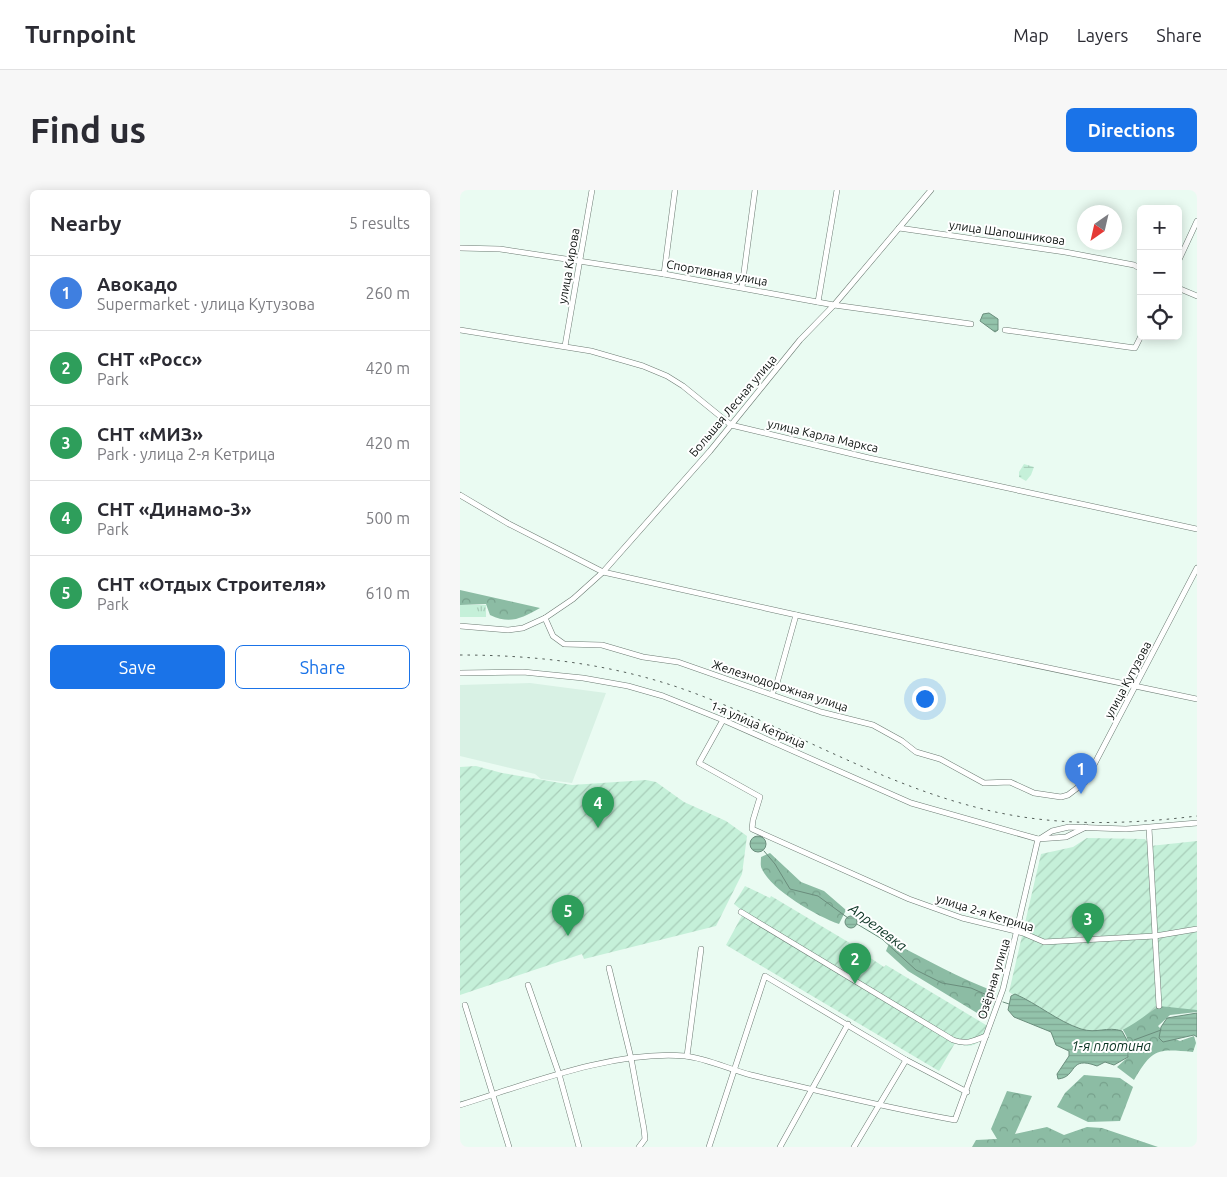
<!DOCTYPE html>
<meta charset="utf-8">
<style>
body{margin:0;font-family:Ubuntu,sans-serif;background:#f7f7f7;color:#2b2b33}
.controls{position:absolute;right:15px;top:15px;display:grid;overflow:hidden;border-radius:8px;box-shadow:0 2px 12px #0003}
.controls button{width:45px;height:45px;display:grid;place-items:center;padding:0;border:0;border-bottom:1px solid #e1e1e2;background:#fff;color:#2b2b33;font:25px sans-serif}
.compass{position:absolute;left:617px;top:15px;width:45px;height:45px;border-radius:50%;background:#fff;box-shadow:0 2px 12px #0003;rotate:214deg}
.you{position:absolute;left:464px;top:508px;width:18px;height:18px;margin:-12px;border:4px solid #fff;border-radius:50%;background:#1a73e8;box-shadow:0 0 0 8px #1a73e833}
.badge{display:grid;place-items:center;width:32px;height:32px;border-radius:50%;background:#1a73e8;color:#fff;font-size:16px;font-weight:700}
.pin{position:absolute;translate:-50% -41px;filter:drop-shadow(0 1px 2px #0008)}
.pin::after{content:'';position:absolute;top:26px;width:18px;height:15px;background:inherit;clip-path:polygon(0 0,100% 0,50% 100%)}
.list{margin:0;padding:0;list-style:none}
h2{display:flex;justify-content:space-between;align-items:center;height:65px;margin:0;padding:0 20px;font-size:21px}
h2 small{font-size:16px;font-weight:400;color:#7c7c81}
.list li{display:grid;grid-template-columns:32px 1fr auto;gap:15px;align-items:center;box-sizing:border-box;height:75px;padding:0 20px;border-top:1px solid #e1e1e2}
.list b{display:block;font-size:19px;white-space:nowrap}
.list p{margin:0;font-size:16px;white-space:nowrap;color:#7c7c81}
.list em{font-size:16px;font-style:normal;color:#7c7c81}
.actions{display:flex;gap:10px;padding:15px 20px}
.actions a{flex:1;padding:11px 0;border:1px solid #1a73e8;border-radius:8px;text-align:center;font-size:18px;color:#1a73e8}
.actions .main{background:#1a73e8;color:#fff}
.icon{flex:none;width:28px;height:28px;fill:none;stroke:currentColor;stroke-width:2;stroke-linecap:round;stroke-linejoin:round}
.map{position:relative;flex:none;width:737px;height:957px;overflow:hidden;border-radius:8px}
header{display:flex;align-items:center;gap:30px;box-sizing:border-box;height:70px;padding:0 25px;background:#fff;border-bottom:1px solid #e1e1e2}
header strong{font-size:24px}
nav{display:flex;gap:28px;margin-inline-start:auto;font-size:18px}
.intro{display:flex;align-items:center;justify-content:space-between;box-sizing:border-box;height:120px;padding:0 30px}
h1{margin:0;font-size:35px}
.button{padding:12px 22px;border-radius:8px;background:#1a73e8;color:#fff;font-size:18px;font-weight:700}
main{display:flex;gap:30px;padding:0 30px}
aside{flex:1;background:#fff;border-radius:8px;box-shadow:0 2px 12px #0003}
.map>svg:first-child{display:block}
</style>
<header>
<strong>Turnpoint</strong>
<nav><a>Map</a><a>Layers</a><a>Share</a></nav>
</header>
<div class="intro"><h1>Find us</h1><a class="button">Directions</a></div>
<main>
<aside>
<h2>Nearby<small>5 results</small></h2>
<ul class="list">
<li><span class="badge" style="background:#3f7fe0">1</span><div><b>Авокадо</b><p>Supermarket · улица Кутузова</p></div><em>260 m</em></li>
<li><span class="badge" style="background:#2e9e5b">2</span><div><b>СНТ «Росс»</b><p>Park</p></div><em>420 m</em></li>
<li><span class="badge" style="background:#2e9e5b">3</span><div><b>СНТ «МИЗ»</b><p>Park · улица 2-я Кетрица</p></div><em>420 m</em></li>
<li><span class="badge" style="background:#2e9e5b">4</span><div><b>СНТ «Динамо-3»</b><p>Park</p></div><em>500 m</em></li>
<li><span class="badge" style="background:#2e9e5b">5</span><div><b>СНТ «Отдых Строителя»</b><p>Park</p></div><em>610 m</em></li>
</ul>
<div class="actions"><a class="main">Save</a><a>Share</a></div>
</aside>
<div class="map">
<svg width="737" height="957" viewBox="0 0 737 957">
<defs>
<pattern id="forest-crowns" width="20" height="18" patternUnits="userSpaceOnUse" patternTransform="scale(1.25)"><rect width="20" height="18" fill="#8cbca4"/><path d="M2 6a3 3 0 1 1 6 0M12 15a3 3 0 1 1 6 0" fill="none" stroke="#77a18c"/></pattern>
<pattern id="wetland-marsh" width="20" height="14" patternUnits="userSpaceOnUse" patternTransform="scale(1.25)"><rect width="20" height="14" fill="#c5f0d9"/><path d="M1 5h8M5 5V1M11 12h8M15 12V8" fill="none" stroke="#a8cdb9"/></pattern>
<pattern id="park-tufts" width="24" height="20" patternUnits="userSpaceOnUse" patternTransform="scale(1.25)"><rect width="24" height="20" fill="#c5f0d9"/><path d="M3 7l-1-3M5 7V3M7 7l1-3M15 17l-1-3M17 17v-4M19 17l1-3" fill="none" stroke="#a8cdb9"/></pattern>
<pattern id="garden-furrows" width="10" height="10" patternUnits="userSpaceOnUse" patternTransform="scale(1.25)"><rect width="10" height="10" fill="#c5f0d9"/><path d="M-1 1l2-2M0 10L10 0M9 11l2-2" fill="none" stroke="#a8cdb9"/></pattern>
<pattern id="water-rules" width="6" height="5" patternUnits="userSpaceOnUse" patternTransform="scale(1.25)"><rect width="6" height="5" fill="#93c3ab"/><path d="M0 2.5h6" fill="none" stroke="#7da692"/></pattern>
</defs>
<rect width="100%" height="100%" fill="#eafbf2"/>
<polygon fill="#d8f1e4" points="70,493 146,503 112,593 81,589 75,584 0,566 0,495"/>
<g fill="url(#forest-crowns)">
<path d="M0,400L80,418C61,428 51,435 30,425L26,414L0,415Z"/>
<path d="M310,663L341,692L364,701L386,720L379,734C358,727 311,700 302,679C300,676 301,671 301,667Z"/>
<path d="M430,751C465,769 499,788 536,802L526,826H522L448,781L426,761Z"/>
<path d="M701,810L737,815V822L710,825L698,836L708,846L720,851L734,846L736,853L733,862C697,859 693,858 674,890L657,877L668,867C670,853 668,845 658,834Z"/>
<polygon points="624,885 660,888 673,897 660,931 628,932 597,917 605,903"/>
<polygon points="547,901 572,906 555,944 587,937 604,945 627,937 642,938 698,957 512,957 516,950 537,949 531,939"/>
</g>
<polygon fill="url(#wetland-marsh)" points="564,274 574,277 571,285 566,291 559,287 559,282"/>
<rect fill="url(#park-tufts)" x="0" y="415" width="26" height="12"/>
<g fill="url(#garden-furrows)">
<polygon points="16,576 42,583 112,595 186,590 196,592 224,612 266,631 287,646 282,684 256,736 124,769 122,764 0,805 0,577"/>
<path d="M627,648L685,649L690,656L737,651V820L699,816C683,827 662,844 642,847C619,849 569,815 549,802L581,664L613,657Z"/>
<path d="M285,696L310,708L311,706L410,765L409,767L424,777L426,775L531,838C518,853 516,860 495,853L479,881L266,755L284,722L274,714Z"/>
</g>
<g fill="url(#water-rules)" stroke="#6a8d7c">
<polygon points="529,123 538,129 538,140 535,142 520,131 523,124"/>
<circle cx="298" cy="654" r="8"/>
<circle cx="391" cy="732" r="6"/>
<path d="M555,804C578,814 597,831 621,839C637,844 647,836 662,841L668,852V867L654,875L645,872L637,876C608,865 618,887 598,889L597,884L609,866V861L596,855L591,842L554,827L548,820L551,806Z"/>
<polygon points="737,823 737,847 734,845 703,852 699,848 701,837 707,828"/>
</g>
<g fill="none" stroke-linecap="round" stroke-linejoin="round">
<g stroke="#6a8d7c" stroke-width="1">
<polyline points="304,661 315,674 330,699 358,706 388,728"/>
<polyline points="397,734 422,749 456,780 482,793 511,798 536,809"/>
<polyline points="543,812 549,814"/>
<polyline points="674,850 701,840"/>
</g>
<g stroke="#6c7b73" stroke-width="6">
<g id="minor">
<polyline points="439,38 605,62 674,75 681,79"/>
<polyline points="0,58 40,59 204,84 374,115 511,134"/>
<polyline points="718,72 737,31"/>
<polyline points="204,84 215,0"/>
<polyline points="282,97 295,0"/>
<polyline points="718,98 737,106"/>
<polyline points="358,112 377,0"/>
<polyline points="0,140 131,161 183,176 207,186 223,196 271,235 409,268 737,339"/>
<polyline points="545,140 675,158 681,146"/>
<polyline points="105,156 132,0"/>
<polyline points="0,305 49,334 143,382 341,426 737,509"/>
<polyline points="85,428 93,446 104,454 142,455 183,467 218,472 361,522 413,535 442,551 456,562 480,569 524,593 550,592 574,603 601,607 608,605 625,592 737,378"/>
<polyline points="0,436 48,440 63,438 85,428 113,409 143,382 250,261 340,150 374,115 471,0"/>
<polyline points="0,483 63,482 123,488 168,496 203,506 263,530 451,613 578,649 606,647 626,637"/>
<polyline points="312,504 317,493 336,425"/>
<polyline points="263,530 239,573 300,607 293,630 292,639 449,709 502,728 563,743 584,752 695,746 737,739"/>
<polyline points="689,638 699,816"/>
<polyline points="581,648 592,641 609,637 666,639 737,633"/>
<path d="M281,722L493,850C506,855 514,851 526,846"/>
<polyline points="149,778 171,868 184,939 185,949 179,957"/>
<polyline points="68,795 99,884 119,957"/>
<polyline points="5,815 49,957"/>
<polyline points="227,866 241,759"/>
<path d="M0,915C68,894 154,860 225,866C246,868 271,880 291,885C359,901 426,918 495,930L543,799L578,649"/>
<polyline points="249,957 305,786 446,870 507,902"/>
<polyline points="320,957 388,834"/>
<polyline points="394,957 446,870"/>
</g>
</g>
<use href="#minor" stroke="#fff" stroke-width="5"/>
<path stroke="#555f5a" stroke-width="1" stroke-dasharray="2.5 5" stroke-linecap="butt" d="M0,465C77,465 151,474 223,499C322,534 414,591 515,617C589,637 663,635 737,626"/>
</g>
<g text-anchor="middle" stroke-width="4" stroke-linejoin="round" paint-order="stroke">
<g font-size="12" fill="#0a100d" stroke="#fff">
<text transform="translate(547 43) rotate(8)" y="4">улица Шапошникова</text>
<text transform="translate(109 76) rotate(-80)" y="4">улица Кирова</text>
<text transform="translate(257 83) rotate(10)" y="4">Спортивная улица</text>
<text transform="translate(273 216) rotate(-50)" y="4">Большая Лесная улица</text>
<text transform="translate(363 246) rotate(13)" y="4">улица Карла Маркса</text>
<text transform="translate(668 490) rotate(-62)" y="4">улица Кутузова</text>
<text transform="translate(320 496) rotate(18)" y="4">Железнодорожная улица</text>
<text transform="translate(298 535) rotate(23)" y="4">1-я улица Кетрица</text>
<text transform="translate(525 723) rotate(17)" y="4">улица 2-я Кетрица</text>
<text transform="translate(534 789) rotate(-73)" y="4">Озёрная улица</text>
</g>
<g font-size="14" font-style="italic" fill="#093322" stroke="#fff">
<text transform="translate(418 737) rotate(37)" y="5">Апрелевка</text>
<text x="651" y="861">1-я плотина</text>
</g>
</g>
</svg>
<div class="controls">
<button>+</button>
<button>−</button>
<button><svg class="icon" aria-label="locate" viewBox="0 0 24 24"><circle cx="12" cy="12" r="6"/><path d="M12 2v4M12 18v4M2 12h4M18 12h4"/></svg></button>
</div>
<svg class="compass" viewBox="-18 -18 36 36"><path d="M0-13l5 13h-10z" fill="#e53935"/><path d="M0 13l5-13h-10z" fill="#7c7c81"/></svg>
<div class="you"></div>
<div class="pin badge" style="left:621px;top:604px;background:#3f7fe0">1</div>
<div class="pin badge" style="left:395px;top:794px;background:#2e9e5b">2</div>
<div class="pin badge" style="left:628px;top:754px;background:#2e9e5b">3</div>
<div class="pin badge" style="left:138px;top:638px;background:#2e9e5b">4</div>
<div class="pin badge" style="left:108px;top:746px;background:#2e9e5b">5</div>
</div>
</main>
